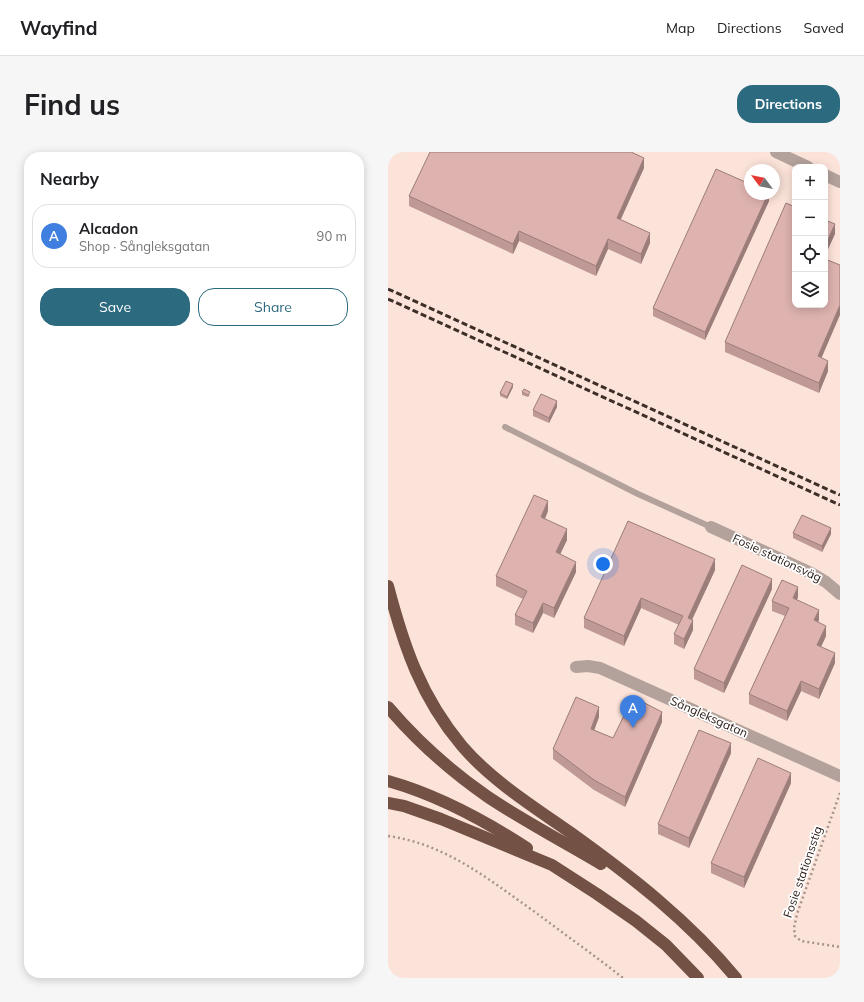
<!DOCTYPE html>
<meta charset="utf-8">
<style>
body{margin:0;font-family:Mulish,sans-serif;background:#f6f6f6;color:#202124}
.controls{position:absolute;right:12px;top:12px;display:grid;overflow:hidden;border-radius:8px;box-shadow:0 2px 10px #0003}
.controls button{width:36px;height:36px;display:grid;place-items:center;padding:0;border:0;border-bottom:1px solid #e0e0e0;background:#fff;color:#202124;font:20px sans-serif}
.compass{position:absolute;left:356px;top:12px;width:36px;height:36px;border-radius:50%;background:#fff;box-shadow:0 2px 10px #0003;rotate:302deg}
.you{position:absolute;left:215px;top:412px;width:14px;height:14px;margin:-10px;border:3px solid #fff;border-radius:50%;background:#1a73e8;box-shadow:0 0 0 6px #1a73e833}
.badge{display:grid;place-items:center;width:26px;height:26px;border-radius:50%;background:#2b6a7f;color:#fff;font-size:13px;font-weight:700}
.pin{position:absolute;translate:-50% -33px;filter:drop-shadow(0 1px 2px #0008)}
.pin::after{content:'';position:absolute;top:21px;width:14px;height:12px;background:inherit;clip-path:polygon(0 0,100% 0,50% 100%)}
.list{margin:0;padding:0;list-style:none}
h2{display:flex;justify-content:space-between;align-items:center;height:52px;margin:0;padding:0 16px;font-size:17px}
h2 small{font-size:13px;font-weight:400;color:#757577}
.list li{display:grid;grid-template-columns:26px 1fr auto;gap:12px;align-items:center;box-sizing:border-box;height:64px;margin:0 8px 8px;padding:0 8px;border:1px solid #e0e0e0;border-radius:16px}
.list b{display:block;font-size:15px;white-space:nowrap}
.list p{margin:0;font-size:13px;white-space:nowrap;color:#757577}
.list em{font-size:13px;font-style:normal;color:#757577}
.actions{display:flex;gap:8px;padding:12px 16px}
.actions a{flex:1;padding:9px 0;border:1px solid #2b6a7f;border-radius:16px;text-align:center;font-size:14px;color:#2b6a7f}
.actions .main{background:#2b6a7f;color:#fff}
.icon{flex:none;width:22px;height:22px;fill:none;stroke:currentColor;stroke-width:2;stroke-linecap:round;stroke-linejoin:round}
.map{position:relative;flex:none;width:452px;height:826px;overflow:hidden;border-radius:16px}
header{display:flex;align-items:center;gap:24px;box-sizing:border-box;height:56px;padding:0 20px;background:#fff;border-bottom:1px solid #e0e0e0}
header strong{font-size:19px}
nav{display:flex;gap:22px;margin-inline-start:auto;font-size:14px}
.intro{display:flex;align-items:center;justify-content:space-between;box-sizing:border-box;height:96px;padding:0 24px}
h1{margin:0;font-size:28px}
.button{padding:10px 18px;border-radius:16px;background:#2b6a7f;color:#fff;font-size:14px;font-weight:700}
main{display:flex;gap:24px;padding:0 24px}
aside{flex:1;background:#fff;border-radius:16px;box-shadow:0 2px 10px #0003}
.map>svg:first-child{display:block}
</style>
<header>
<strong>Wayfind</strong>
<nav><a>Map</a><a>Directions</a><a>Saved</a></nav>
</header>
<div class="intro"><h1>Find us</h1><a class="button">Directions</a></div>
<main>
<aside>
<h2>Nearby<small></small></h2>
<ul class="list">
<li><span class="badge" style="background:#3f7fe0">A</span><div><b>Alcadon</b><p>Shop · Sångleksgatan</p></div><em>90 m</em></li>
</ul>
<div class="actions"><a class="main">Save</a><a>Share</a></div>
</aside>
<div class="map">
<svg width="452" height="826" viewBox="0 0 452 826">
<rect width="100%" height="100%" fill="#fce3d9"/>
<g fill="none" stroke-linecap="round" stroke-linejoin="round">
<g stroke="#a7938a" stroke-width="2.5" stroke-dasharray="2 3" stroke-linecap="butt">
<polyline points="452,641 409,762 406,776 407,784 413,789 452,795"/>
<path d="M0,684C58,692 100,727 147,760C176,782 206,803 235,826"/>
</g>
<polyline stroke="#b3a29b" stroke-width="6" points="117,275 250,342 323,375"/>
<g stroke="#b3a29b" stroke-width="12">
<polyline points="388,0 420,15"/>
<polyline points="437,23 452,30"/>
<polyline points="323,375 423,421 438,430 452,442"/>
<polyline points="188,515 200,514 212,516 452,624"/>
</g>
<g stroke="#735144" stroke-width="12">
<path d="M0,434C16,495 33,545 74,594C104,629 146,655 183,681C243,724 301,769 348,826"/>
<path d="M0,555C28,588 64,620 100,645C136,669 176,690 213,712"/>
<path d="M0,629C50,643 96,668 139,696"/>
<polyline points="0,651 16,654 53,667 164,713 209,742 248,769 278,793 310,826"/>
</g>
<g stroke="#3d2e28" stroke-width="3" stroke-dasharray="6 3" stroke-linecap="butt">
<polyline points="0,137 452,343"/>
<polyline points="0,147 452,353"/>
</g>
</g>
<g fill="#be9996">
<polygon points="256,16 232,67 262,91 253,112 220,97 208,124 131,89 125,102 21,54 21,44"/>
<polygon points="381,42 381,49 317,188 265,164 265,156"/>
<polygon points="337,190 433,206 440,219 431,241 337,200"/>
<polygon points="125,235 119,247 112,244 112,241"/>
<polygon points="134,240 142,243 140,245 134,243"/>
<polygon points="169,255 161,271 145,264 145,258"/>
<polygon points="160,359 157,367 179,388 172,402 188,420 166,466 155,461 145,481 127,473 127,463 135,447 108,434 108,424"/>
<polygon points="405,381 443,382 434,400 405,386"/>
<polygon points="327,418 304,468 305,478 296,497 286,492 286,482 291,473 253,456 236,494 196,476 196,466"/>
<polygon points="384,437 336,541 306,527 306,517"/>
<polygon points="410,445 409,448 431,468 430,470 438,484 433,495 447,511 431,547 413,539 399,569 361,552 361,542 397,464 384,459 384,449"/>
<polygon points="211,565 206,578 225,586 274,570 237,655 206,638 165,607 165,597"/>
<polygon points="343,601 301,696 270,682 270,672"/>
<polygon points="403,631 356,736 323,721 323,711"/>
</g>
<g fill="#9b7d7a">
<polygon points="256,6 256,16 229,76 229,66"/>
<polygon points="380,42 381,42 381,49 317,188 317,180"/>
<polygon points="447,72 447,82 437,104 437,94"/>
<polygon points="131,79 131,89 125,102 125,92"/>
<polygon points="262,81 262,91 253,112 253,102"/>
<polygon points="220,87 220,97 208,124 208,114"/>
<polygon points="452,153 452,163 430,214 430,204"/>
<polygon points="440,209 440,219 431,241 431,231"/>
<polygon points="125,232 125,235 119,247 119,245"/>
<polygon points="169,249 169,255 161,271 161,266"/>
<polygon points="160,349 160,359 153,375 153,365"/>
<polygon points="443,376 443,382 434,400 434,394"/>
<polygon points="179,377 179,388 168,411 168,400"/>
<polygon points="327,407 327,418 300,476 300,466"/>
<polygon points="188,410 188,420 166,466 166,456"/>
<polygon points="384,427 384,437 336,541 336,531"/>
<polygon points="410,435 410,445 405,456 405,446"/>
<polygon points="253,446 253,456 236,494 236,484"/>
<polygon points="155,451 155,461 145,481 145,471"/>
<polygon points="431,458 431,468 426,478 426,468"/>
<polygon points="305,468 305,478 296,497 296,487"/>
<polygon points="438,474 438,484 429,503 429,493"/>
<polygon points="447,501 447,511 431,547 431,537"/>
<polygon points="413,529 413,539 399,569 399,559"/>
<polygon points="211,555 211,565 203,587 203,577"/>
<polygon points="274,560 274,570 237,655 237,645"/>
<polygon points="343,591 343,601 301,696 301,686"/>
<polygon points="403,621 403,631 356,736 356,725"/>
</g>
<g fill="#ddb2af" stroke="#9b7d7a">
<polygon points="42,0 243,0 256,6 229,66 262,81 253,102 220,87 208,114 131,79 125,92 21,44"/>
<polygon points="328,17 362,32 362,42 380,42 317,180 265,156"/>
<polygon points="398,51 407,55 407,153 437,153 437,107 452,113 452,153 430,204 440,209 431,231 337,190"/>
<polygon points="437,68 447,72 437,94"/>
<polygon points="118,229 125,232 119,245 112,241"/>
<polygon points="136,237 142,240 140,243 134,240"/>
<polygon points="153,242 169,249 161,266 145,258"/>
<polygon points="146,343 160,349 153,365 179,377 168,400 188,410 166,456 155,451 145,471 127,463 139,439 108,424"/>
<polygon points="414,363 443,376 434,394 405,381"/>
<polygon points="240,369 327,407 300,466 305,468 296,487 286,482 295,464 253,446 236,484 196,466"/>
<polygon points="354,413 384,427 336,531 306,517"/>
<polygon points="394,428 410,435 405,446 431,458 426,468 438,474 429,493 447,501 431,537 413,529 399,559 361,542 401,456 384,449"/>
<polygon points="188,545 211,555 203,577 225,586 245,545 274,560 237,645 206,628 165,597"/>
<polygon points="311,578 343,591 301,686 270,672"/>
<polygon points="370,606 403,621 356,725 323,711"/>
</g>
<g text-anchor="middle" stroke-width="3.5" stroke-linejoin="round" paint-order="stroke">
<g font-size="12" fill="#251712" stroke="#fff">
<text transform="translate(389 406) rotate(25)" y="4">Fosie stationsväg</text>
<text transform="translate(321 565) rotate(24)" y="4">Sångleksgatan</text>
<text transform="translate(415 720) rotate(-71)" y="4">Fosie stationsstig</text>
</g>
</g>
</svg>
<div class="controls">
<button>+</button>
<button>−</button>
<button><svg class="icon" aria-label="locate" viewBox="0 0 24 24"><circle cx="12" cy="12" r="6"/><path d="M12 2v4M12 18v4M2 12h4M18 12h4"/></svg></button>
<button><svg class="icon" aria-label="layers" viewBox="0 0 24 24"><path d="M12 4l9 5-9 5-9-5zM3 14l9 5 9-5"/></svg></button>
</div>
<svg class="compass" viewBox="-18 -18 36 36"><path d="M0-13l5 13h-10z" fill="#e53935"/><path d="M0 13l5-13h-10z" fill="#757577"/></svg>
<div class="you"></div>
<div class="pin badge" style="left:245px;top:576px;background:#3f7fe0">A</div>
</div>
</main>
